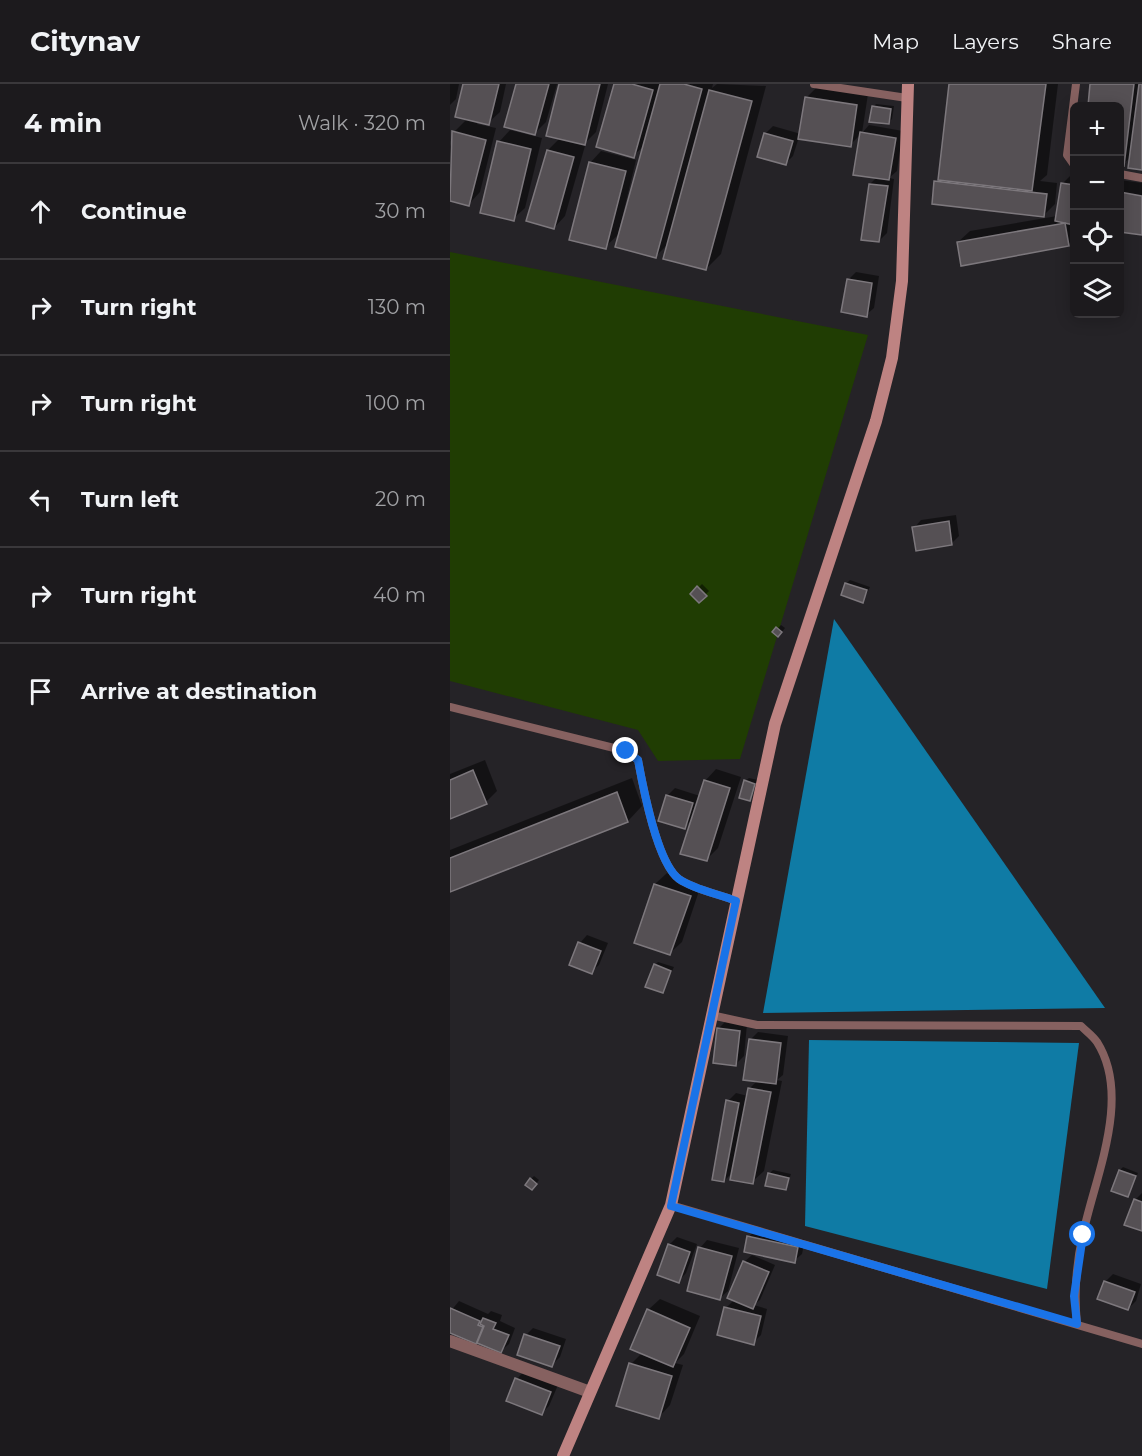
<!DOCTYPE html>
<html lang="en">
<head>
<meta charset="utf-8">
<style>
  :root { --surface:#1c1a1d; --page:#252326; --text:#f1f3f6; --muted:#a0a1a4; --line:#3a383b }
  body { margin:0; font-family:Montserrat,sans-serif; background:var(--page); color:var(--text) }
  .controls { position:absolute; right:18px; top:18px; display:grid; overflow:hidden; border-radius:9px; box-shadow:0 3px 15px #0003 }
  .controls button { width:54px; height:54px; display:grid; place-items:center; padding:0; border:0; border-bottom:2px solid var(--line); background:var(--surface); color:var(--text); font:30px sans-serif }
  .stop { position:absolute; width:18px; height:18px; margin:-14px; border:4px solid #1a73e8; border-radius:50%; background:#fff }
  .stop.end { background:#1a73e8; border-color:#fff; box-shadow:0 2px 6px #0008 }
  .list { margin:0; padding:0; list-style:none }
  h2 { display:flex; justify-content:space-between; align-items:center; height:78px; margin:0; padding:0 24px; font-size:26px }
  h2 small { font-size:20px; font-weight:400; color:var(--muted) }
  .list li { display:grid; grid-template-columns:39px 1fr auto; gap:18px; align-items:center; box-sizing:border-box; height:96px; padding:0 24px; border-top:2px solid var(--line) }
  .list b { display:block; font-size:22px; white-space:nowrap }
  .list em { font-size:20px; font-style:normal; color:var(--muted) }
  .icon { flex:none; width:33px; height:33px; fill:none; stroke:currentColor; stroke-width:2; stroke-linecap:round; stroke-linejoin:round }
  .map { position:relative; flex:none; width:692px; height:1372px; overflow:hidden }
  header { display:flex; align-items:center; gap:36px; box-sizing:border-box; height:84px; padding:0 30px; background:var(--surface); border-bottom:2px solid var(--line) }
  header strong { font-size:28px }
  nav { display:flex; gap:33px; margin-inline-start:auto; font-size:21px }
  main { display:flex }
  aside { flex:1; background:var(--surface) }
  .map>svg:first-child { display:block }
</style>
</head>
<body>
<header>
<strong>Citynav</strong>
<nav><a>Map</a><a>Layers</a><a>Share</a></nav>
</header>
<main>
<aside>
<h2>4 min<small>Walk · 320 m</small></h2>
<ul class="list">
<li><svg class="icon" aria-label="ahead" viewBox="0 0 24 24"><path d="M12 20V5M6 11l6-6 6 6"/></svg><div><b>Continue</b></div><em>30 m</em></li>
<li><svg class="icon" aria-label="right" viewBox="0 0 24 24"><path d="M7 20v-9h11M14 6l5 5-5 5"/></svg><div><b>Turn right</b></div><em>130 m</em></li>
<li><svg class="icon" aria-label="right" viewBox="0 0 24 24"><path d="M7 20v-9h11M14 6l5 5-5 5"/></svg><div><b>Turn right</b></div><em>100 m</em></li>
<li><svg class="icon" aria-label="left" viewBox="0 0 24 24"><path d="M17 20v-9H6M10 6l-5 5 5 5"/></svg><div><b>Turn left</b></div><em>20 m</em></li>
<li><svg class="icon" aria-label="right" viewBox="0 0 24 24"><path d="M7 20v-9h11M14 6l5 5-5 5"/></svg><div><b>Turn right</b></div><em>40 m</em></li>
<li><svg class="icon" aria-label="arrive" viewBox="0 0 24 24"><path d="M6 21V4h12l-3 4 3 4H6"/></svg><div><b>Arrive at destination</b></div></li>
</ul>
</aside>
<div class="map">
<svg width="692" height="1372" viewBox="0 0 692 1372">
  <rect width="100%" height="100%" fill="#252327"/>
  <polygon fill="#203d03" points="0,168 418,251 290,675 208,677 188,646 0,597"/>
  <g fill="#0f7ba5">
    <polygon points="384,535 655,924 313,929"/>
    <polygon points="359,956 629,959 597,1205 355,1142"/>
  </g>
  <g fill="#0007">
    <polygon points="0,0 9,0 6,15 0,21"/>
    <polygon points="14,0 56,0 50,28 38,39 28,37 27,40 46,44 30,108 19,120 0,115 0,63 4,48 17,35"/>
    <polygon points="67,0 107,0 96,38 85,49"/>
    <polygon points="111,0 158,0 146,48 133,61 135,62 115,132 104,144 98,66 111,53"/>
    <polygon points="166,0 263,0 262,4 267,0 316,2 271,170 256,185 218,160 206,172 195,61 183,72"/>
    <polygon points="501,0 608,0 597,91 590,97 607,99 605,120 594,131 486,98 489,95"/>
    <polygon points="642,0 692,0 692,85 680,83 681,73 673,80 670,80 670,22 639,22"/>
    <polygon points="368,2 418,10 412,49 419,41 453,47 447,87 439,94 444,95 437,149 429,157 420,100 427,93 411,50 400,61 349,53 343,72 336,79 315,50 323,42 351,50 356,14"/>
    <polygon points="426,20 444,22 442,35 438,39 423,23"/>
    <polygon points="60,46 92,54 75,124 63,135 49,58"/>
    <polygon points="151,67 186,76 168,151 155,163 140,79"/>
    <polygon points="624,88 624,155 618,161 508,158 520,147 607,132 612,100"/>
    <polygon points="670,96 692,99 692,150 670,146"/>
    <polygon points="406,188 429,192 424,224 416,231 398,196"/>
    <polygon points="506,431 509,452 501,460 464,444 471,436"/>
    <polygon points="400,496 420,503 413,517 396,500"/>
    <polygon points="252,500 259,507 249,517 242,510"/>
    <polygon points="331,541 335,544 332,548 324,548"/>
    <polygon points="35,676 47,707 36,718 0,733 0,690"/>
    <polygon points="266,685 291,693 268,764 257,775 243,735 234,743 217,712 225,704 250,712 255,697"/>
    <polygon points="182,694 192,722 178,737 0,806 0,766"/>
    <polygon points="299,694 308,696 300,715 295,697"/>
    <polygon points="217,789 251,801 232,858 220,869 205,800"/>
    <polygon points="137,851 158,859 149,881 141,888 121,880 130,859"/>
    <polygon points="208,878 224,883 212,908 205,881"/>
    <polygon points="276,937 297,940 294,972 286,980 268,945"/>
    <polygon points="308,948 338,952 333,991 327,996 332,997 314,1087 302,1098 283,1088 274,1097 278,1017 286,1009 298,1012 300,1004 308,996 300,956"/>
    <polygon points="673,1083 688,1089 678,1111 670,1086"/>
    <polygon points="323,1086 341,1090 336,1104 319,1090"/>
    <polygon points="84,1092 89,1096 85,1101 81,1095"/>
    <polygon points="692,1109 692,1146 676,1140 685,1116"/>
    <polygon points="306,1145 355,1156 352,1170 344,1177 299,1153"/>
    <polygon points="227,1153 247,1160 236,1189 229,1197 219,1161"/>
    <polygon points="257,1156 289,1164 278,1207 270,1214 250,1164"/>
    <polygon points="302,1171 325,1181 310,1216 304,1221 317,1225 311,1251 303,1259 276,1224 284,1216 294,1178"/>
    <polygon points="663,1190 691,1200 686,1217 678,1225 655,1198"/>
    <polygon points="210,1215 250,1232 234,1270 225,1279 233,1281 220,1321 209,1333 181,1280 192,1269 198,1226"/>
    <polygon points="9,1217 38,1230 41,1227 52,1231 50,1237 65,1244 59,1260 51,1267 0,1247 0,1228"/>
    <polygon points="83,1244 116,1255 110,1273 102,1281 76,1251"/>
    <polygon points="74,1287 108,1301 99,1322 92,1329 67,1295"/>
  </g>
  <g fill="#555054" stroke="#7d787d" stroke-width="1.5">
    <polygon points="13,0 49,0 39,41 5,33"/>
    <polygon points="66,0 99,0 85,51 54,43"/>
    <polygon points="109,0 150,0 135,61 96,52"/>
    <polygon points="164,0 182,0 203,6 184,74 146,63"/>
    <polygon points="210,0 234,0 252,5 206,174 165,163"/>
    <polygon points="499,0 596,0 582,107 488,96"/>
    <polygon points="640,0 684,0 674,82 670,81 670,22 638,22"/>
    <polygon points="689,0 692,0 692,86 678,84"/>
    <polygon points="259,6 302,17 256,186 213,175"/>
    <polygon points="355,13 407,21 401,63 348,55"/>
    <polygon points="422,22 441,25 439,40 419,38"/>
    <polygon points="2,47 36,56 19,122 0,117"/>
    <polygon points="410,48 446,54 439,96 403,91"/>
    <polygon points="314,49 343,57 336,81 307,73"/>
    <polygon points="47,57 81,65 64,137 30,129"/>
    <polygon points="97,66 124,73 104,145 76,137"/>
    <polygon points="139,78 176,87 156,165 119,156"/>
    <polygon points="484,97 597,110 594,133 482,120"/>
    <polygon points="611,99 624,101 624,141 605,137"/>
    <polygon points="419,100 438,102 429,158 411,156"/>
    <polygon points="670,108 692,112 692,151 670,148"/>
    <polygon points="615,139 619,162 511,182 507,158"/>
    <polygon points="397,195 422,199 417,233 391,228"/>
    <polygon points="499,437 502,461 466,467 462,443"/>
    <polygon points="395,499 417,506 413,519 391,511"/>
    <polygon points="247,502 257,512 249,519 240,510"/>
    <polygon points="326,543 332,548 328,553 322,548"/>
    <polygon points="23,686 37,720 0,735 0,696"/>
    <polygon points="254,696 280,704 257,777 230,770"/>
    <polygon points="294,696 305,700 300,717 289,714"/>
    <polygon points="167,708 178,738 0,808 0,774"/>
    <polygon points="216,711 243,719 235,745 208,737"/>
    <polygon points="204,800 241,812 220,871 184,859"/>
    <polygon points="128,858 151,867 142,890 119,881"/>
    <polygon points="204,880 221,887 213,909 195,903"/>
    <polygon points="267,944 290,947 286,982 263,979"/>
    <polygon points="299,955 331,959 326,1000 293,996"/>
    <polygon points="298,1004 321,1008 303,1100 280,1096"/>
    <polygon points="276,1016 289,1019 274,1098 262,1096"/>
    <polygon points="669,1086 686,1092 678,1113 661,1107"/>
    <polygon points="318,1089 339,1094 336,1106 315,1102"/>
    <polygon points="80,1094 87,1100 82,1106 75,1101"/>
    <polygon points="684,1115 692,1118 692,1147 674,1141"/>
    <polygon points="297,1152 348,1163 345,1179 294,1168"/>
    <polygon points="218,1160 240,1168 229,1199 207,1191"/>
    <polygon points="248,1163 282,1172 270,1216 237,1207"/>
    <polygon points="293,1177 319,1188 303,1225 277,1214"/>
    <polygon points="654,1197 685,1208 678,1226 647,1215"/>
    <polygon points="274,1223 311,1232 304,1261 267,1251"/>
    <polygon points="0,1224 30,1237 28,1241 33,1243 26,1260 0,1249"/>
    <polygon points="197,1225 240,1244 223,1283 180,1265"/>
    <polygon points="33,1234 46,1239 43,1245 59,1251 51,1269 27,1259 34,1242 30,1240"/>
    <polygon points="74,1250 110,1262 102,1283 67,1271"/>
    <polygon points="179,1279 222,1292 209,1335 166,1322"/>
    <polygon points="65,1294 101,1308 92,1331 56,1317"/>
  </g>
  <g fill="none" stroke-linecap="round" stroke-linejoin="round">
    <g stroke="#866160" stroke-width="8">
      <polyline points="364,0 457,14"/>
      <polyline points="624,81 617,71 626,0"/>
      <polyline points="670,90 692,94"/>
      <path d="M 0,623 L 176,667 L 188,676 C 193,703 207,779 229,795 C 245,806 269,810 286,817"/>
      <path d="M 261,931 L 307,941 L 631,942 C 636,947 643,952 647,958 C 682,1013 645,1093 633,1150 C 626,1180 624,1210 627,1240"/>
      <polyline points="221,1121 692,1260"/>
    </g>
    <polyline stroke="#866160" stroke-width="12" points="0,1257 140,1308"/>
    <polyline stroke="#be8382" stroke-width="12" points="113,1372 221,1121 325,640 426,337 442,274 452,197 458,0"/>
  </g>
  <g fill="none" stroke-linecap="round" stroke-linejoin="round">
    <path stroke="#1a73e8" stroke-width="8" d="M 176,667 L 188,676 C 193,703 207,779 229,795 C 245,806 269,810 286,817 L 221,1122 L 627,1240 L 624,1212 L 633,1151"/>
  </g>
</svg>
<div class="controls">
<button>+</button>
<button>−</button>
<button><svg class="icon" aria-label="locate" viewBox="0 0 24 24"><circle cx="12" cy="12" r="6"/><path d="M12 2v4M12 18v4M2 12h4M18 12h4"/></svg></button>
<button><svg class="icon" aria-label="layers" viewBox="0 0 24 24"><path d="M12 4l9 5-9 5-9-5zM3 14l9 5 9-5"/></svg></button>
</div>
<div class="stop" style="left:633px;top:1151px"></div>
<div class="stop end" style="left:176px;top:667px"></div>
</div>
</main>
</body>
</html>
